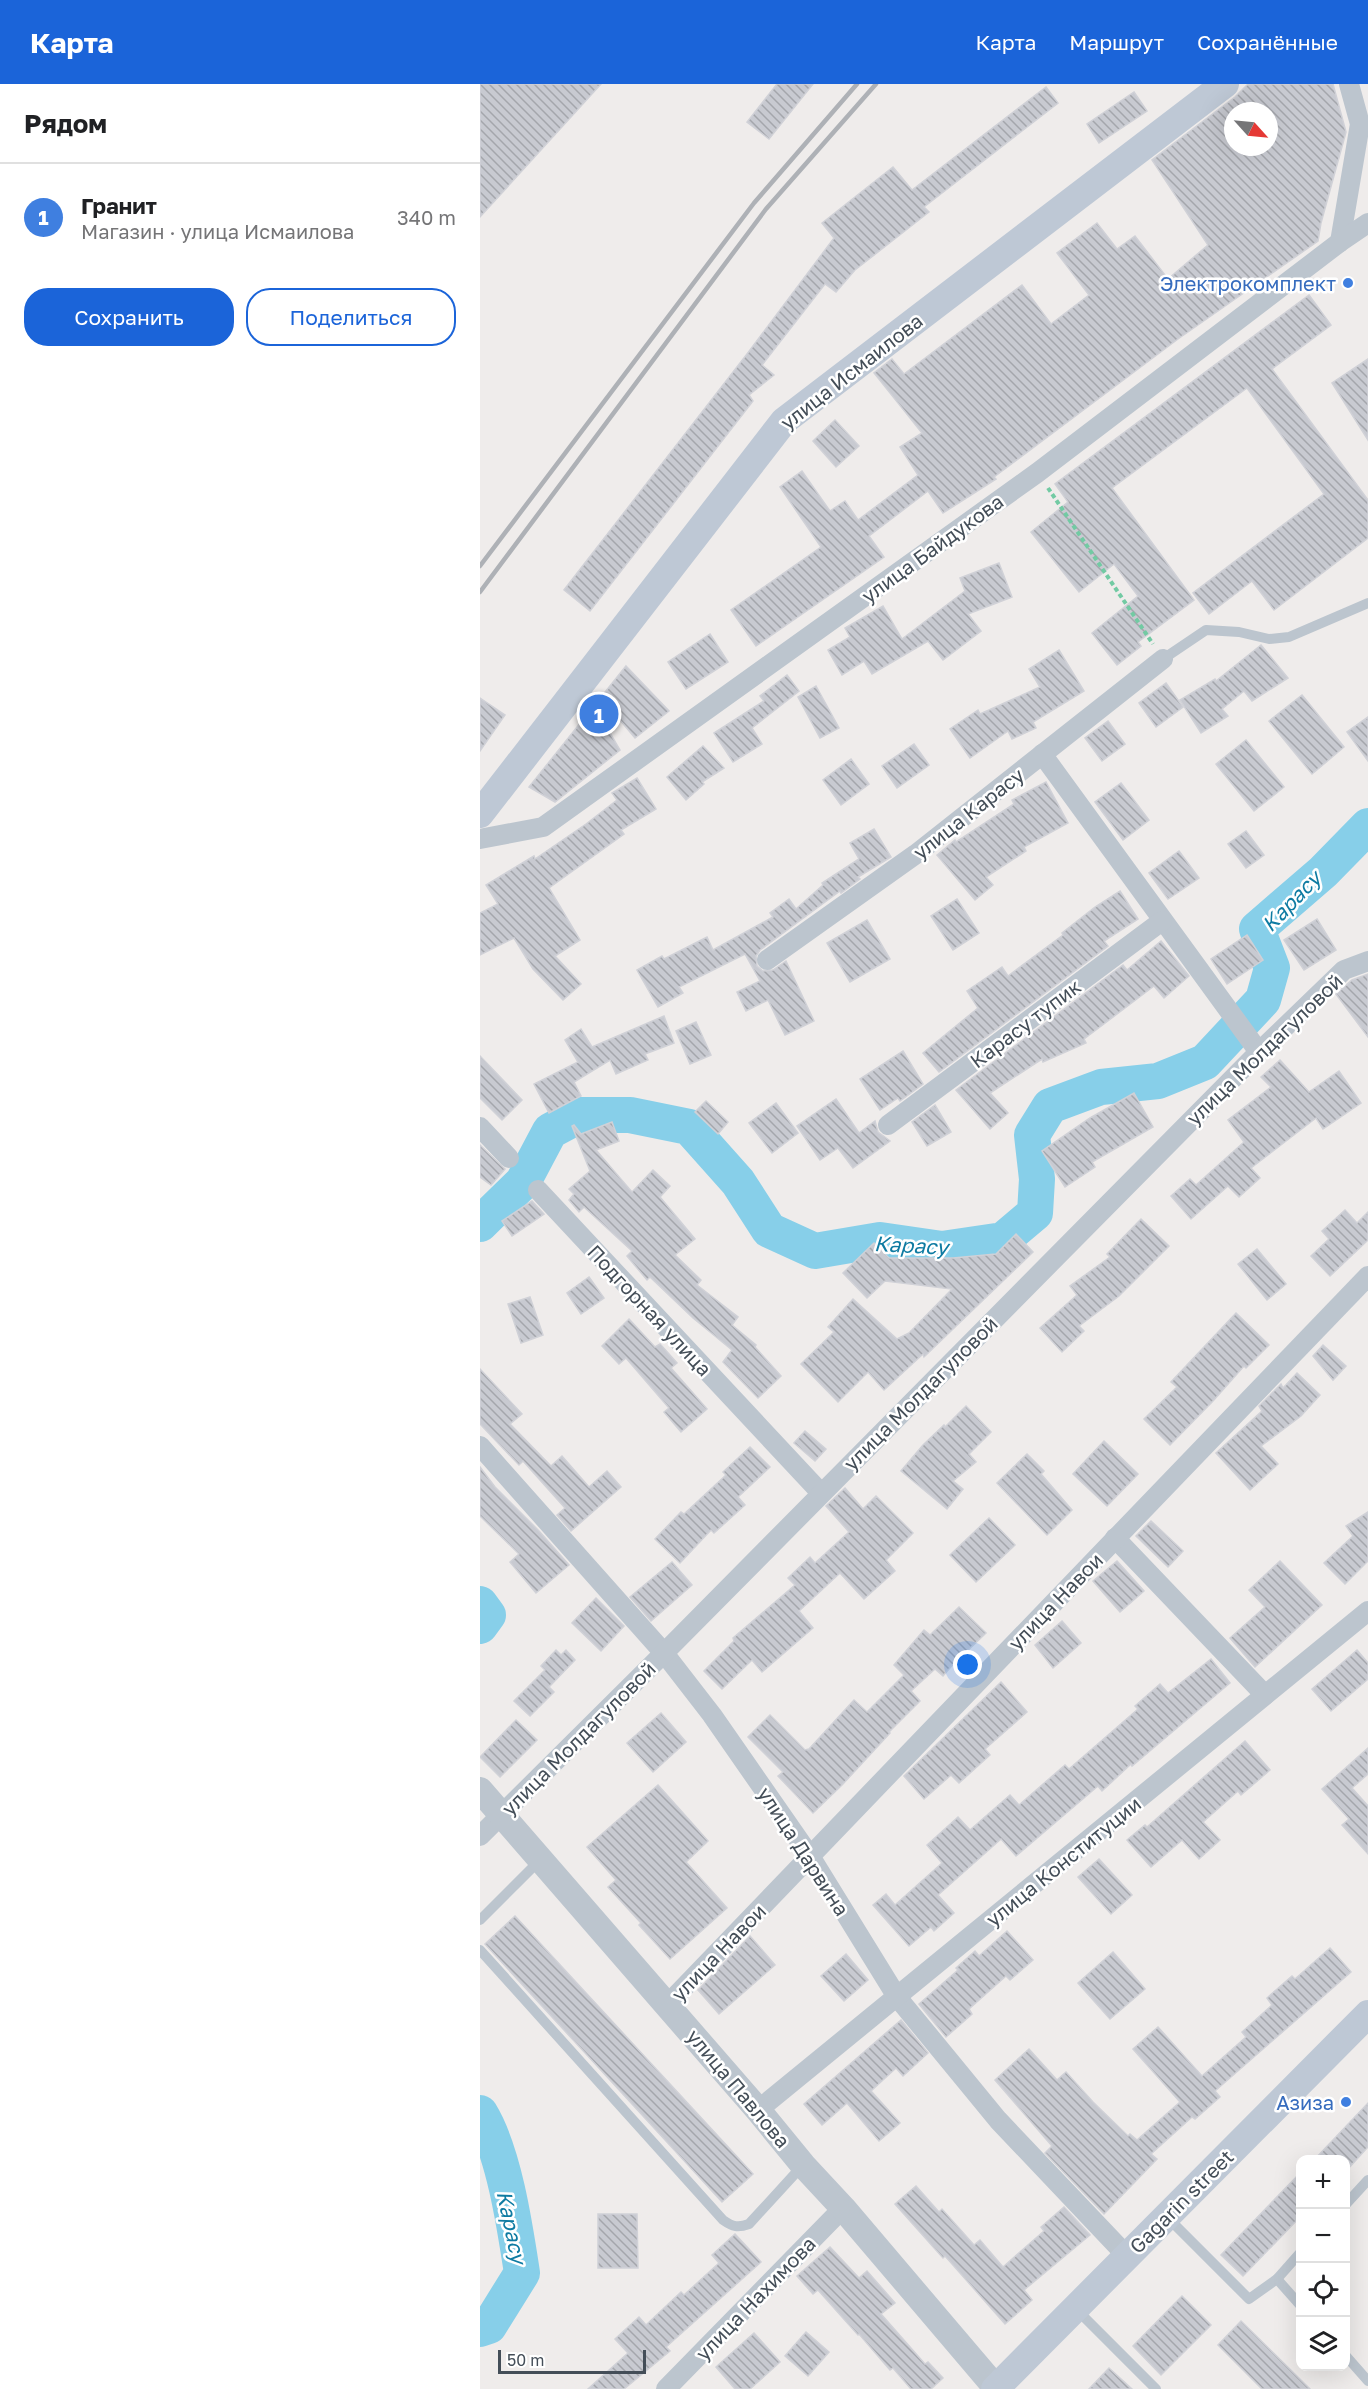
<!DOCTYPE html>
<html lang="ru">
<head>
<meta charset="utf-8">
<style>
  :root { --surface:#fff; --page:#f6f6f6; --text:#202124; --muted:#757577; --line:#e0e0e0; --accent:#1b64d9 }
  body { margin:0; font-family:"Golos Text",sans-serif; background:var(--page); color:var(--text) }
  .controls { position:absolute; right:18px; bottom:18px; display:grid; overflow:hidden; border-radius:12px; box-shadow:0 6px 24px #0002 }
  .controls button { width:54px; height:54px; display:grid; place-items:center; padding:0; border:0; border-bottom:2px solid var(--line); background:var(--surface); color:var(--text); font:30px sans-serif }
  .compass { position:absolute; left:744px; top:18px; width:54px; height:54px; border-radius:50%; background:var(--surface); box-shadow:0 6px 24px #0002; rotate:117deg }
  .scale { position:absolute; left:18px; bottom:15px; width:148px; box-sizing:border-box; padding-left:6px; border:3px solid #444e58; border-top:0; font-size:16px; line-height:21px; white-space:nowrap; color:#444e58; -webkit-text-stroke:4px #fff; paint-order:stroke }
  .you { position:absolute; left:488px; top:1581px; width:21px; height:21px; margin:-15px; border:4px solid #fff; border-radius:50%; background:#1a73e8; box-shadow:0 0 0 9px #1a73e833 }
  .badge { display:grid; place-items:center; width:39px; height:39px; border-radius:50%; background:var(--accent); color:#fff; font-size:20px; font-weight:700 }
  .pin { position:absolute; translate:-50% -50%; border:3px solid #fff; box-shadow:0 2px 6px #0006 }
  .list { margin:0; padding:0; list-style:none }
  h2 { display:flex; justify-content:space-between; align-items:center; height:78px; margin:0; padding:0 24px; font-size:26px }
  h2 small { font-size:20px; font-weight:400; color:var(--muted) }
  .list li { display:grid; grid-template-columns:39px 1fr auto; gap:18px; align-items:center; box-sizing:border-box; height:108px; padding:0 24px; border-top:2px solid var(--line) }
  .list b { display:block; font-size:22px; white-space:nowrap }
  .list p { margin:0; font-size:20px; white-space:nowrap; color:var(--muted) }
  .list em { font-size:20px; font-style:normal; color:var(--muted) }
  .actions { display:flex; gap:12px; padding:18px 24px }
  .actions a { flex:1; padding:14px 0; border:2px solid var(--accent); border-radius:24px; text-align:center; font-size:21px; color:var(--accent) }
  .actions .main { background:var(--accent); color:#fff }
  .icon { flex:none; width:33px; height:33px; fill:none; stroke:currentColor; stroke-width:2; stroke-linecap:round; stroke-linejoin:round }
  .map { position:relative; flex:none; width:888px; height:2305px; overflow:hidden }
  header { display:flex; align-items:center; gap:36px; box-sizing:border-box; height:84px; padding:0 30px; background:var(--accent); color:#fff }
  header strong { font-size:28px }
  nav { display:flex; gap:33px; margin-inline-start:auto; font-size:21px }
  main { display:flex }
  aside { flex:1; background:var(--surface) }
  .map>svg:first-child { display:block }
</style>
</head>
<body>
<header>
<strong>Карта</strong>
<nav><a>Карта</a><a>Маршрут</a><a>Сохранённые</a></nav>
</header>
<main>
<aside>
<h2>Рядом<small></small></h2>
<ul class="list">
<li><span class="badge" style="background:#3f7fe0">1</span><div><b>Гранит</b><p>Магазин · улица Исмаилова</p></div><em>340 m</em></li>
</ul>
<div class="actions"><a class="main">Сохранить</a><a>Поделиться</a></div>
</aside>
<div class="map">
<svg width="888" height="2305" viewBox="0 0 888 2305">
  <defs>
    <pattern id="building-back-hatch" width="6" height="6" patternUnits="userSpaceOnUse" patternTransform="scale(1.5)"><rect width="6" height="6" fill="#c8cad1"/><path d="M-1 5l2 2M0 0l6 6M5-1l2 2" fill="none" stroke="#a4a6ac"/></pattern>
  </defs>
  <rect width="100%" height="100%" fill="#efeceb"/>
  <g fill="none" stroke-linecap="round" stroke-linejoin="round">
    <g stroke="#87cfe9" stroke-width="36">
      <polyline points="0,1140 43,1098 70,1047 100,1031 150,1031 209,1043 258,1098 289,1146 335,1167 400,1156 462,1165 523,1156 555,1129 557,1095 552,1051 570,1022 621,1003 678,997 725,978 783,916 792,884 777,845 843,788 888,742"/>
      <polyline points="0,1520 8,1531 0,1542"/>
      <path d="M 0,2029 C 24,2068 35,2143 42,2189 L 9,2242 L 0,2245"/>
    </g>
  </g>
  <g fill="url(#building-back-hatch)" stroke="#d0d1d7" stroke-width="1.5" fill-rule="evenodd">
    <polygon points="0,0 121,0 0,133"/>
    <polygon points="297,0 333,0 289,55 267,38"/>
    <path d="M 768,0 L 853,0 L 866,48 L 841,139 L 838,157 L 698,255 L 514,393 L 516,395 L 463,429 L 448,407 L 389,452 L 404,473 L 276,562 L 251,526 L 341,463 L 300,403 L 322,387 L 350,427 L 365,417 L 378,436 L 438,391 L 420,363 L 442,349 L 394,289 L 412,275 L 424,290 L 542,201 L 571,240 L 609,211 L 577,169 L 617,139 L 637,165 L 655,152 L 688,195 L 728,161 L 672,76 L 755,13 ZM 753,27 L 789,27 L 789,63 L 753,63 Z"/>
    <polygon points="566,3 578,19 444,123 449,128 375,186 356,208 345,200 282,281 294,291 269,311 273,317 110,527 84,506 267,270 354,154 342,139 413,83 432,106"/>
    <polygon points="654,8 667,27 619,59 607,40"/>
    <polygon points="829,211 851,241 792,285 888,416 888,454 794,526 772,497 729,530 713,509 844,410 767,304 632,404 714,516 658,558 661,562 637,581 612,549 658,512 634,480 599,508 551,448 588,418 575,400"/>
    <polygon points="888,275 888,356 852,299"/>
    <polygon points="355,336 379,362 356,383 333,357"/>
    <polygon points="519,479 532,513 488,530 501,547 463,576 448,557 392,590 384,577 362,591 348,566 370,553 365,544 403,522 422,555 485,507 480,494"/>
    <polygon points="230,550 248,578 206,605 188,578"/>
    <polygon points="781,561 808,594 772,617 764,607 742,625 748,632 721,649 700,616 735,595 736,597"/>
    <polygon points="579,566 604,607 553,638 556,644 532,655 528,647 490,674 470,645 498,626 500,630 560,603 549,585"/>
    <polygon points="146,582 189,627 155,654 134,629 123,637 140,666 75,718 49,703"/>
    <polygon points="307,591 319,607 272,644 282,660 253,678 234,649 284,617 280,612"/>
    <polygon points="686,599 703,623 676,643 659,619"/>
    <polygon points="336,602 359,644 340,654 318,613"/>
    <polygon points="822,611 864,663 832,690 789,637"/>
    <polygon points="0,614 25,631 0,667"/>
    <polygon points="888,633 888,677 867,648"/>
    <polygon points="628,637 645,660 622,677 605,654"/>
    <polygon points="766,656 804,703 774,727 736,680"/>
    <polygon points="434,660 449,681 417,704 402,682"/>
    <polygon points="223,662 244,684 222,698 224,700 206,716 187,693"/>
    <polygon points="371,675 389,700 361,721 343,696"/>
    <polygon points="157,694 176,725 141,746 144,750 69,804 100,856 75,872 101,900 83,916 53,885 34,854 0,871 0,829 18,820 6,801 54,772 55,775 106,740 137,716 132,709"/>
    <polygon points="566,698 588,739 544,763 546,767 506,793 513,801 495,816 457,771 475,756 476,758 534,720 532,716"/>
    <polygon points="641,699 669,736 643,756 615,718"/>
    <polygon points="394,745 411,773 378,793 380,795 361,809 360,807 280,866 276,872 277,882 283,887 293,886 306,877 334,937 305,951 288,916 266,927 257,908 280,897 265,870 199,903 203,909 178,923 157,886 182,872 184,875 227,853 233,866 293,833 290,829 309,815 316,825 343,801 342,799 379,775 370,759"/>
    <polygon points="766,747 784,771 766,784 748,760"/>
    <polygon points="699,767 719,794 688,815 669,789"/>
    <polygon points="640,807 658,835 624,857 628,862 459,988 443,969 498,924 487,907 522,883 528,892 583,851 582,849 615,823"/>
    <polygon points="477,815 499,849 473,866 451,832"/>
    <polygon points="837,835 856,866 824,886 804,856"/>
    <polygon points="387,836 410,875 370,898 347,859"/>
    <polygon points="767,851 783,876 747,900 731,875"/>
    <polygon points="681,857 709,892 684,914 674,902 604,955 606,959 563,978 562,975 510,1009 528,1029 510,1045 476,1006 643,881 647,886"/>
    <polygon points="888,890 888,953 856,910 872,896"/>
    <polygon points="184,932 194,959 165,970 168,976 136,990 130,976 94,998 101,1012 69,1029 54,1000 98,978 85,956 101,945 112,963"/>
    <polygon points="216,938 231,971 210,980 196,947"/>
    <polygon points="423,967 443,1000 420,1017 418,1014 400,1026 380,995"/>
    <polygon points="0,972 42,1016 22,1036 0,1014"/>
    <polygon points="800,976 829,1008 859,987 881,1019 843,1045 836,1034 771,1084 780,1094 759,1113 748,1102 711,1135 691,1112 710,1095 716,1101 764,1058 748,1036 791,1003 781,993"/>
    <polygon points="654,1009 673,1043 612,1078 615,1083 585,1103 562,1067 610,1034"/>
    <polygon points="356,1015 379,1049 395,1037 398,1048 410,1057 373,1084 358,1064 340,1076 317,1042"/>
    <polygon points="226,1017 248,1038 238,1050 215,1028"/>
    <polygon points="296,1019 318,1049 292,1069 269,1039"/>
    <polygon points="455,1021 471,1048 447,1062 432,1038"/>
    <polygon points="132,1038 139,1057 116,1066 152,1108 173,1086 190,1102 180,1113 215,1155 195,1171 221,1196 217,1201 258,1233 252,1241 276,1261 275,1263 301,1292 278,1314 243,1278 252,1266 213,1234 170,1193 167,1196 147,1172 152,1167 104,1123 99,1128 89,1116 94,1110 89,1105 110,1087 92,1042 94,1041 101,1050"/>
    <polygon points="0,1061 25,1085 11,1101 0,1093"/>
    <polygon points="52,1117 64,1130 32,1152 22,1137"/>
    <polygon points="865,1126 877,1139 888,1128 888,1156 850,1192 831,1172 849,1155 842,1147"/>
    <polygon points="661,1135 689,1162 639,1212 599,1242 604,1247 582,1268 560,1244 597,1211 590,1202 630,1173 627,1170"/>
    <polygon points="536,1150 553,1168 444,1273 443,1270 404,1306 388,1288 358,1318 321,1280 354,1248 348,1243 373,1215 417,1255 429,1249 472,1205 405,1197 387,1214 363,1189 394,1159 409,1174 473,1174 516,1170"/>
    <polygon points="777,1165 806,1200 787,1216 758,1180"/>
    <polygon points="109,1193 124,1214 101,1230 87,1209"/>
    <polygon points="50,1213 63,1251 41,1259 28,1220"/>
    <polygon points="756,1229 789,1261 766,1284 764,1282 733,1317 690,1361 664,1335 697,1303 691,1298"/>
    <polygon points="149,1235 175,1263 180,1260 197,1279 191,1284 227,1325 201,1348 184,1328 189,1324 146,1274 139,1280 122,1262"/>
    <polygon points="843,1261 866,1282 853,1296 833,1272"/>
    <polygon points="0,1285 42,1330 30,1340 71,1382 82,1372 109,1403 127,1387 141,1403 91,1447 77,1431 85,1424 43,1377 39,1381 0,1340"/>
    <polygon points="817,1289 840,1311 821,1332 781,1362 798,1380 770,1406 736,1369 782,1327 779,1322 801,1300 803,1304"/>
    <polygon points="486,1322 511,1348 489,1370 496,1378 473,1397 483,1405 467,1425 421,1387 443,1361 464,1341 465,1343"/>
    <polygon points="325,1347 346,1365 335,1377 314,1359"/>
    <polygon points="624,1357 658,1390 627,1422 593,1390"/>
    <polygon points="270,1363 290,1383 258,1413 265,1421 234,1449 231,1446 200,1479 175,1455 201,1428 204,1430 246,1391 243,1388"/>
    <polygon points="547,1370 564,1387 561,1390 592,1426 567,1451 517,1399"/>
    <polygon points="0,1383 15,1403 59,1447 89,1481 56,1509 30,1478 39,1470 0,1432"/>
    <polygon points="365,1404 383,1425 396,1412 433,1449 406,1476 415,1487 384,1515 360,1489 319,1527 333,1544 282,1588 272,1576 242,1605 224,1587 254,1557 253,1554 315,1501 308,1494 330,1473 335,1479 369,1448 346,1422"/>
    <polygon points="888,1428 888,1477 865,1500 844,1479 873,1452 866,1442"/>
    <polygon points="509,1434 535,1461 496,1498 470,1471"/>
    <polygon points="671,1437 703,1467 688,1483 656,1452"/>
    <polygon points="637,1477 664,1507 640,1528 613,1497"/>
    <polygon points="800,1477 842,1521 775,1583 750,1554 785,1523 769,1506"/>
    <polygon points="192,1478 212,1501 171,1537 150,1513"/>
    <polygon points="116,1514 144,1542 121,1567 92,1539"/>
    <polygon points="479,1523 506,1549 483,1571 482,1570 463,1592 455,1585 431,1607 440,1617 409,1648 410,1649 362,1701 333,1729 298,1692 303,1688 268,1653 290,1631 325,1666 329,1665 374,1616 387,1628 424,1591 414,1581 444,1546 450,1551"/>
    <polygon points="582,1537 601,1559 573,1584 555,1561"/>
    <polygon points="76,1566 81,1571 86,1566 95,1576 69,1603 74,1608 50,1632 34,1617 65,1586 61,1582"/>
    <polygon points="877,1566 888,1579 888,1595 851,1627 832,1605"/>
    <polygon points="731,1575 750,1599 652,1682 651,1680 622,1707 618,1702 536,1772 521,1755 458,1811 474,1829 454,1847 451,1843 429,1862 393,1821 406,1810 415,1821 462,1779 447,1761 478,1733 490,1746 530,1711 539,1721 585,1681 589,1685 658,1625 655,1622 680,1600 688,1609"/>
    <polygon points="521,1598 547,1628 505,1665 510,1671 479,1699 471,1691 444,1715 424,1692"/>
    <polygon points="181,1629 206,1658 173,1688 147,1659"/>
    <polygon points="36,1636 57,1656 20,1693 0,1673"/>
    <polygon points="765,1657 790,1686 761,1711 758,1707 723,1738 740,1756 719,1775 702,1756 671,1783 647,1756 665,1741 667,1743"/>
    <polygon points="888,1664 888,1690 872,1704 888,1722 888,1770 862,1741 869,1735 842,1705"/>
    <polygon points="178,1701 228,1757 206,1778 247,1824 190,1875 159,1841 161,1839 128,1803 136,1796 107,1763"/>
    <polygon points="619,1775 652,1811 631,1830 598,1793"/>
    <polygon points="35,1832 273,2090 242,2118 5,1860"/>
    <polygon points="527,1847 553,1876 530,1896 526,1892 489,1925 492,1930 466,1953 439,1920 478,1886 476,1884 495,1867 499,1872"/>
    <polygon points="270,1852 295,1881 239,1930 218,1906"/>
    <polygon points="850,1864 871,1888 735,2007 740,2013 715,2035 712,2033 671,2070 677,2075 624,2130 565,2069 572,2062 515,1996 549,1965 577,1996 586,1988 613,2018 648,2052 650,2050 657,2056 700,2018 653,1965 678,1943 722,1992 766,1953 762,1948 792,1921 787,1914 812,1892 815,1895"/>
    <polygon points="633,1868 665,1905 630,1935 598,1899"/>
    <polygon points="366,1870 388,1896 364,1917 341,1892"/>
    <polygon points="421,1936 448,1969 423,1992 416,1984 391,2007 420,2039 399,2057 367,2019 342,2041 324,2020"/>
    <polygon points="888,2019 888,2063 866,2087 866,2076 834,2076"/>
    <polygon points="820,2089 820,2133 763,2192 741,2171"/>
    <polygon points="436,2102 459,2128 462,2125 494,2161 500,2156 523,2183 564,2147 561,2143 584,2123 610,2151 544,2206 552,2216 525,2240 465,2172 463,2174 415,2120"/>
    <polygon points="118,2130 157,2130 158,2184 118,2184"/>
    <polygon points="255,2150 281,2178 186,2263 190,2267 144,2305 108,2305 148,2269 135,2255 159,2233 166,2241 201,2208 204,2211 239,2179 232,2171"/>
    <polygon points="350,2163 379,2194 387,2187 415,2219 401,2230 445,2280 448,2278 463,2294 451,2305 431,2305 413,2284 410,2286 379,2250 378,2251 338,2206 333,2210 317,2192"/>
    <polygon points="702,2212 731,2241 681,2291 653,2262"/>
    <polygon points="761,2237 830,2305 782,2305 738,2261"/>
    <polygon points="326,2248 349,2268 328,2292 305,2272"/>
    <polygon points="274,2249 300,2278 270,2305 255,2305 236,2283"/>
    <polygon points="629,2284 652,2305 609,2305"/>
  </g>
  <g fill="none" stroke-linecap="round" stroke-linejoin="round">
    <polyline stroke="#72caa3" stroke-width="4" stroke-dasharray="4.5 3" stroke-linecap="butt" points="568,404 673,560"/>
    <g stroke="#bcc5ce" stroke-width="10">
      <polyline points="683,575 726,546 759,548 789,555 809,553 888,519"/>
      <polyline points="0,1836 61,1775"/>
      <path d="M 0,1866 L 243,2136 C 253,2143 258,2144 269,2140 L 323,2081"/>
      <polyline points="866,2120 888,2096"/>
      <polyline points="687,2133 769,2215 797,2195 820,2221"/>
      <polyline points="797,2195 820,2169"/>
      <polyline points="596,2225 676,2305"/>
      <polyline points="866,2272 888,2297"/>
    </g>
    <g stroke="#bcc5ce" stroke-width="20">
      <polyline points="860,158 880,40 869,0"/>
      <polyline points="562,670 779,968"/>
      <polyline points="0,755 63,743 557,389 860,158 888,139"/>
      <polyline points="287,876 436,770 683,575"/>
      <polyline points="408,1041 682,837"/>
      <polyline points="0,1043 29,1074"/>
      <polyline points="58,1106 341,1409"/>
      <polyline points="0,1362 184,1569 232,1631 330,1772 417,1913 518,2036 646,2171"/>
      <polyline points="635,1454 785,1611"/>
      <polyline points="0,1752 184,1569 779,968 864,886 888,877"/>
      <polyline points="187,1921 888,1192"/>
      <polyline points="278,2026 888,1527"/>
      <polyline points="186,2305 363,2124"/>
    </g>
    <polyline stroke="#bcc5ce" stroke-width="26" points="0,1706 278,2026 323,2081 363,2124 516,2304"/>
    <g stroke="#bec8d5" stroke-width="28">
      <polyline points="0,730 304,337 745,0"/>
      <polyline points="515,2305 888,1930"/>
    </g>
    <g stroke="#aeb1b6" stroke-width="4.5">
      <polyline points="0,482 274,119 377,0"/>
      <polyline points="0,508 286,125 396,0"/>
    </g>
  </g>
  <g fill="#3f7fe0" stroke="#fff" stroke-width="2">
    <circle cx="868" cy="199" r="6"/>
    <circle cx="866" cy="2018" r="6"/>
  </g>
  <g text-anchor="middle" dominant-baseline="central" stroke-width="5" stroke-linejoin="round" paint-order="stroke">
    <g font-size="20" fill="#366cbe" stroke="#fff" text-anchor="end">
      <text x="856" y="199">Электрокомплект</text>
      <text x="854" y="2018">Азиза</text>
    </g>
    <g font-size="20" fill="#444e58" stroke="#fff">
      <text transform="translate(371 287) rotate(-38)">улица Исмаилова</text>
      <text transform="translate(452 464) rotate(-36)">улица Байдукова</text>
      <text transform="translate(488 729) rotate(-38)">улица Карасу</text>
      <text transform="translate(545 939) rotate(-37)">Карасу тупик</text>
      <text transform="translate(784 965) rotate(-44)">улица Молдагуловой</text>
      <text transform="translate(170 1226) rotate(47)">Подгорная улица</text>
      <text transform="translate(440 1309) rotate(-45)">улица Молдагуловой</text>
      <text transform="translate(575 1517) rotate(-46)">улица Навои</text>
      <text transform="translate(98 1654) rotate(-45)">улица Молдагуловой</text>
      <text transform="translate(324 1767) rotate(57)">улица Дарвина</text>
      <text transform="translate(583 1777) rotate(-39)">улица Конституции</text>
      <text transform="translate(238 1868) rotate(-46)">улица Навои</text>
      <text transform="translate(259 2004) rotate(50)">улица Павлова</text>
      <text transform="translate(701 2117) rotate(-45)">Gagarin street</text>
      <text transform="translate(275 2214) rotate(-46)">улица Нахимова</text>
    </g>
    <g font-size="21" font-style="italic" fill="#0e7ba2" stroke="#fff">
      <text transform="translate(811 817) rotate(-46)">Карасу</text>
      <text transform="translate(431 1161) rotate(3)">Карасу</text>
      <text transform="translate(32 2143) rotate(78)">Карасу</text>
    </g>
  </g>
</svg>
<div class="controls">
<button>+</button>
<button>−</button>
<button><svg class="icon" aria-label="locate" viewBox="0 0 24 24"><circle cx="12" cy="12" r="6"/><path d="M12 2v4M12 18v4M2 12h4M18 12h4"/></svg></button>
<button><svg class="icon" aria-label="layers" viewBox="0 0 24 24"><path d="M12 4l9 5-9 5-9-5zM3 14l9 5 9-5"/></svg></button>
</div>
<svg class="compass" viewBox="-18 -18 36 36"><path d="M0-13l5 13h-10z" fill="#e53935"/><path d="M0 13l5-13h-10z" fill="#757577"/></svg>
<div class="scale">50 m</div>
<div class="you"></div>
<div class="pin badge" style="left:119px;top:630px;background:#3f7fe0">1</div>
</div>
</main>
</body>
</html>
